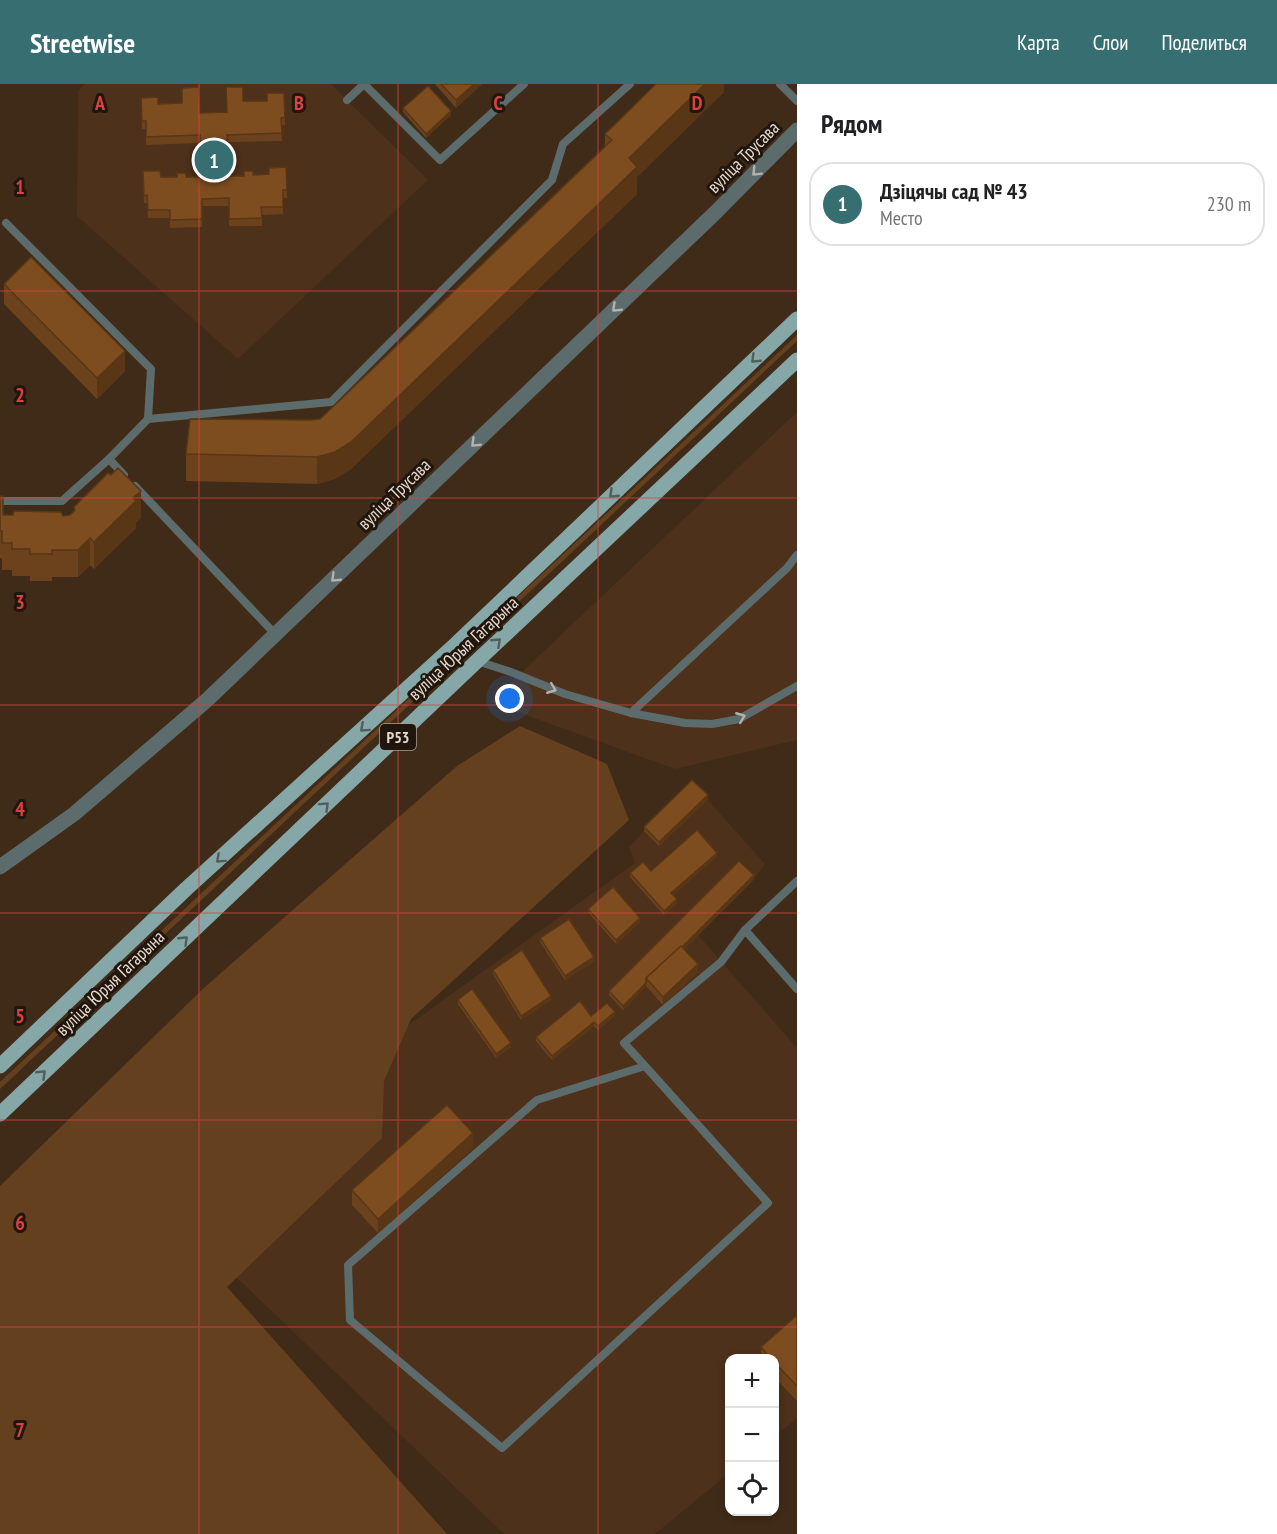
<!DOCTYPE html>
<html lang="ru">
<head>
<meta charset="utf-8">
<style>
  :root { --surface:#fff; --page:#f2f2f2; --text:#202124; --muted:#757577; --line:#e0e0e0; --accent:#366e71 }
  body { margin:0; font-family:"PT Sans Narrow",sans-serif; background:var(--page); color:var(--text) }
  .controls { position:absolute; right:18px; bottom:18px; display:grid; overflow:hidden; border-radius:12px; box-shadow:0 3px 9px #0003 }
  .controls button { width:54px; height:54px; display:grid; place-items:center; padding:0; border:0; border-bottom:2px solid var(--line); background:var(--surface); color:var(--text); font:30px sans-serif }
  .you { position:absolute; left:510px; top:615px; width:21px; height:21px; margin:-15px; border:4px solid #fff; border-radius:50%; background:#1a73e8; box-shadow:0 0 0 9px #1a73e833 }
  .badge { display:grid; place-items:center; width:39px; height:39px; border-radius:50%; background:var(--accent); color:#fff; font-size:20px; font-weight:700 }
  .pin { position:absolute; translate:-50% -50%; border:3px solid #fff; box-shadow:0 2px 6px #0006 }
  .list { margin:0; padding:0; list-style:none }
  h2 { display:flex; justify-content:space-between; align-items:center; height:78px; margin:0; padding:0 24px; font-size:26px }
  h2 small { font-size:20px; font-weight:400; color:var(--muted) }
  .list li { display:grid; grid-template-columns:39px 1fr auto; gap:18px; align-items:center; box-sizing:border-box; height:84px; margin:0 12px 12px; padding:0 12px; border:2px solid var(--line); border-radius:24px }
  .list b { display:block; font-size:22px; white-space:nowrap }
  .list p { margin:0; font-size:20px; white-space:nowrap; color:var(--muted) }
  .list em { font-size:20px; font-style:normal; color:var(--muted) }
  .icon { flex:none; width:33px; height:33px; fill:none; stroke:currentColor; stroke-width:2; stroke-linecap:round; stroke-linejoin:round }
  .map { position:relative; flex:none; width:797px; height:1450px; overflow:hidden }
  header { display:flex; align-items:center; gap:36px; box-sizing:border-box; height:84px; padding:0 30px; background:var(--accent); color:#fff }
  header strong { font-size:28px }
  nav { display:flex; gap:33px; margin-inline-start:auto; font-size:21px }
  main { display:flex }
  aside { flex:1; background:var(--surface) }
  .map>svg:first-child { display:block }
</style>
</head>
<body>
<header>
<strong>Streetwise</strong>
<nav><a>Карта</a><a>Слои</a><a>Поделиться</a></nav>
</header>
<main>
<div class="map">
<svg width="797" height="1450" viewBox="0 0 797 1450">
  <rect width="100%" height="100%" fill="#402b18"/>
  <g fill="#4d311a">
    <polygon points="85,0 331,0 428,96 238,275 77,132 78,6"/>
    <polygon points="797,328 797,656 675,685 490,618"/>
    <polygon points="707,715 765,780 754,795 698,851 797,964 797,1334 775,1352 774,1274 730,1274 729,1389 655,1450 504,1450 161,1121 453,909 635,779 629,763 644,747"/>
  </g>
  <g fill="#64401f">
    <polygon points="797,251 797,257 0,1005 0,998"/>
    <polygon points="520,642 607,680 629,736 411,935 384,997 382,1054 227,1203 447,1450 0,1450 0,1102 205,903 457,682"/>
  </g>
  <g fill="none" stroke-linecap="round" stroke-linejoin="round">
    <g stroke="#5c6c6c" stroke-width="8">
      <polyline points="780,0 797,17"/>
      <polyline points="347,16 364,0 440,76 524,0"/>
      <polyline points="148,335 331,318 552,96 563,60 630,0"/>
      <polyline points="109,375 124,391"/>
      <polyline points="135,402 276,551"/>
      <polyline points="0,417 62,417 109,375 148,335 151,285 6,139"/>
      <polyline points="477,577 511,588 565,610 631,629 685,639 712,640 739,635 797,602"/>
      <polyline points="631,629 787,484 797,471"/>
      <polyline points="797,797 745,846 797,905"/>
      <polyline points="645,982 537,1016 348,1181 350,1236 502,1364 768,1119 645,982 624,959 721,878 745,846"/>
    </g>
    <polyline stroke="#5c6c6c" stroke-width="15" points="0,783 74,730 207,616 717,127 797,46"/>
    <g stroke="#85a7a8" stroke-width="15">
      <polyline points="0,982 186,805 456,560 797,235"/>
      <polyline points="0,1030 477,577 797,276"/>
    </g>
  </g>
  <g fill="#6c421c">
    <polygon points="435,0 482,0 456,24"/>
    <polygon points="724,0 724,8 637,93 637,110 351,385 335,395 317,400 186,397 186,370 310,336 320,335 605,62 605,50"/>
    <polygon points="284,9 285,41 281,41 282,57 227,58 228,92 269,90 286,83 287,114 283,114 283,130 262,131 262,142 229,142 229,122 202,122 202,143 170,144 170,134 148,134 147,119 144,119 143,87 161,93 201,93 200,59 146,61 146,45 142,45 141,14 158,20 200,29 226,28 243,17 267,17"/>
    <polygon points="403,24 451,31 426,54 403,28"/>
    <polygon points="4,200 125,287 97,315 4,220"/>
    <polygon points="0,412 3,431 63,432 70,431 74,428 74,423 141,434 136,438 136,444 94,485 90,481 78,493 52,493 52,497 30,497 30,492 12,492 12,486 2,486 2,474 0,474"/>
    <polygon points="708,715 659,762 644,747 644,743"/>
    <polygon points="717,772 673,811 677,819 664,831 630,793 630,789 651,787"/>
    <polygon points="754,795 684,865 698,888 663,921 646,902 623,926 609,911 609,907"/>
    <polygon points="588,825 640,838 616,860 588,828"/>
    <polygon points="540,854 594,877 565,896 540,858"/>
    <polygon points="493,886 551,916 521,936 493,890"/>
    <polygon points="458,916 511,963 496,974 458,920"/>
    <polygon points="591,932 615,932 598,946 594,942 552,976 536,957 536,953"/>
    <polygon points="473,1064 378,1149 352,1121 352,1106"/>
    <polygon points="797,1231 797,1317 774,1293 774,1275 761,1275 761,1263"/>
  </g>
  <g fill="#583616">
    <polygon points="474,0 482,0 456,24 456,16"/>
    <polygon points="705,0 724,0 724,8 637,93 637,110 351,385 335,395 317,400 317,373 629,74"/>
    <polygon points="451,27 451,31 426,54 426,50"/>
    <polygon points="125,267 125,287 97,315 97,294"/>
    <polygon points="141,407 141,434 136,438 136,444 94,485 94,458"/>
    <polygon points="90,454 90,481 78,493 78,466"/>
    <polygon points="708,711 708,715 659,762 659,758"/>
    <polygon points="717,769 717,772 671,813 671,809"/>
    <polygon points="754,791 754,795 650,899 648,897"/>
    <polygon points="677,815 677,819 664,831 664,827"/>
    <polygon points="640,834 640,838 616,860 616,856"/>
    <polygon points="594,873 594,877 565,896 565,892"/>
    <polygon points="698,880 698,888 663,921 663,913"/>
    <polygon points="646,899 646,902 623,926 623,922"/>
    <polygon points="551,912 551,916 521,936 521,932"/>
    <polygon points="615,928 615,932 598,946 598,942"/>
    <polygon points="594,938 594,942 552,976 552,972"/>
    <polygon points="511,959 511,963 496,974 496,970"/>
    <polygon points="473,1049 473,1064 378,1149 378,1135"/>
  </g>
  <g fill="#7d4d20" stroke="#583616" stroke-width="1.5">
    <polygon points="441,0 474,0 456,16"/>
    <polygon points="656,0 705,0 629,74 637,83 351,358 335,368 317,373 186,370 190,335 310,336 320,335 612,56 605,50"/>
    <polygon points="428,2 451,27 426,50 403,24"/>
    <polygon points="199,3 200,29 227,28 226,3 243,3 243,17 267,17 267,9 284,9 285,33 281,34 282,49 227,51 228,92 244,92 244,87 253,87 253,91 269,90 269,84 286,83 287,106 283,106 283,123 261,123 262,134 229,135 229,114 202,115 202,135 170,136 170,126 148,126 147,111 144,112 143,87 160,87 161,93 177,93 177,89 186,89 186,93 201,93 200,51 146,53 146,37 142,37 141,14 158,13 158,20 182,19 182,4"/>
    <polygon points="31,173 125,267 97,294 4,200"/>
    <polygon points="118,384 141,407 133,414 136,417 94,458 90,454 78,466 52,466 52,470 30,470 30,465 12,465 12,459 2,459 2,447 0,447 0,412 3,412 3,431 13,431 14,427 61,428 63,432 70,431 75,426 74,423 108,389 111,391"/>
    <polygon points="692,696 708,711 659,758 644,743"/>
    <polygon points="697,746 717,769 671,809 677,815 664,827 630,789 643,778 651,787"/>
    <polygon points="739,777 754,791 682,863 681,862 646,894 646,899 623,922 609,907"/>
    <polygon points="613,803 640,834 616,856 588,825"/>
    <polygon points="569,835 594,873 565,892 540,854"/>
    <polygon points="681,862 698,880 663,913 646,894"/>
    <polygon points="522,866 551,912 521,932 493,886"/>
    <polygon points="472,905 511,959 496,970 458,916"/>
    <polygon points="580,917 591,932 607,919 615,928 598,942 594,938 552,972 536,953"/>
    <polygon points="447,1021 473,1049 378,1135 352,1106"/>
    <polygon points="797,1231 797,1302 774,1278 774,1275 771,1275 761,1263"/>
  </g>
  <defs><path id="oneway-chevron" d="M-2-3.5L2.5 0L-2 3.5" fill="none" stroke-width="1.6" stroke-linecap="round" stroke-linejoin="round" transform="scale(1.5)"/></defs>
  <g stroke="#b6b2ab">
    <use href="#oneway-chevron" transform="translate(756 88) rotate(135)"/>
    <use href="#oneway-chevron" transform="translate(616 224) rotate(136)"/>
    <use href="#oneway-chevron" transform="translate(475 359) rotate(136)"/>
    <use href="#oneway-chevron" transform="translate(335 494) rotate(136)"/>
    <use href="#oneway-chevron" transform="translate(552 605) rotate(22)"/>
    <use href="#oneway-chevron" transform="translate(741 633) rotate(-22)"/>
  </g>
  <g stroke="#525e5b">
    <use href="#oneway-chevron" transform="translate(755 275) rotate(136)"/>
    <use href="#oneway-chevron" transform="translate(613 410) rotate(136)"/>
    <use href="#oneway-chevron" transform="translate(497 558) rotate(-43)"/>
    <use href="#oneway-chevron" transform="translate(364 644) rotate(138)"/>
    <use href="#oneway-chevron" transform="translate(325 722) rotate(-44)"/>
    <use href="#oneway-chevron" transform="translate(220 775) rotate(138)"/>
    <use href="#oneway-chevron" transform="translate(184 856) rotate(-44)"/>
    <use href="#oneway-chevron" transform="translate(42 990) rotate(-44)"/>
  </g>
  <path fill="none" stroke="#d84241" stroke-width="1.5" stroke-opacity="0.55" d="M 199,0 L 199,1450M 398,0 L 398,1450M 598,0 L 598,1450M 0,207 L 797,207M 0,414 L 797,414M 0,621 L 797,621M 0,829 L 797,829M 0,1036 L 797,1036M 0,1243 L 797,1243"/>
  <g text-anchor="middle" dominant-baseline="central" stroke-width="6" stroke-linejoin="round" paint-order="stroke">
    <rect fill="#20160e" stroke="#ab9e94" stroke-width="1.5" x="380" y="640" width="36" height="26" rx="4.5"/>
    <g font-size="16" font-weight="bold" fill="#e6d8cd">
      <text x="398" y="653">Р53</text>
    </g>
    <g font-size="18" fill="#e6d8cd" stroke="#20160e">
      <text transform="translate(743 73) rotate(-45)">вуліца Трусава</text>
      <text transform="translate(394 410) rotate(-44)">вуліца Трусава</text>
      <text transform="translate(463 564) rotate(-43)">вуліца Юрыя Гагарына</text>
      <text transform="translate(110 899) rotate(-44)">вуліца Юрыя Гагарына</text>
    </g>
  </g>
  <g font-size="20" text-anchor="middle" font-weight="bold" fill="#d84241" stroke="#20160e" stroke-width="6" stroke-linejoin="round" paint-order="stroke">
    <text x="100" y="26">A</text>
    <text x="299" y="26">B</text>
    <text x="498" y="26">C</text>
    <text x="697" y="26">D</text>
    <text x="20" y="110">1</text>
    <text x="20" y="318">2</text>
    <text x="20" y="525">3</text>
    <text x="20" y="732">4</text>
    <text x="20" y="939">5</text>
    <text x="20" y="1146">6</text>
    <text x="20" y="1353">7</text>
  </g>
</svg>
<div class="controls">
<button>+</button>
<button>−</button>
<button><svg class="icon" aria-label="locate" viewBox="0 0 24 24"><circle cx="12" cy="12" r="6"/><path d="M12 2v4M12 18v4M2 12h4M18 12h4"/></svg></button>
</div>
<div class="you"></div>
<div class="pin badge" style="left:214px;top:76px">1</div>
</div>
<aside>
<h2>Рядом<small></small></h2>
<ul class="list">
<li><span class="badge">1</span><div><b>Дзіцячы сад № 43</b><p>Место</p></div><em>230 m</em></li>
</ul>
</aside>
</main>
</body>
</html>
